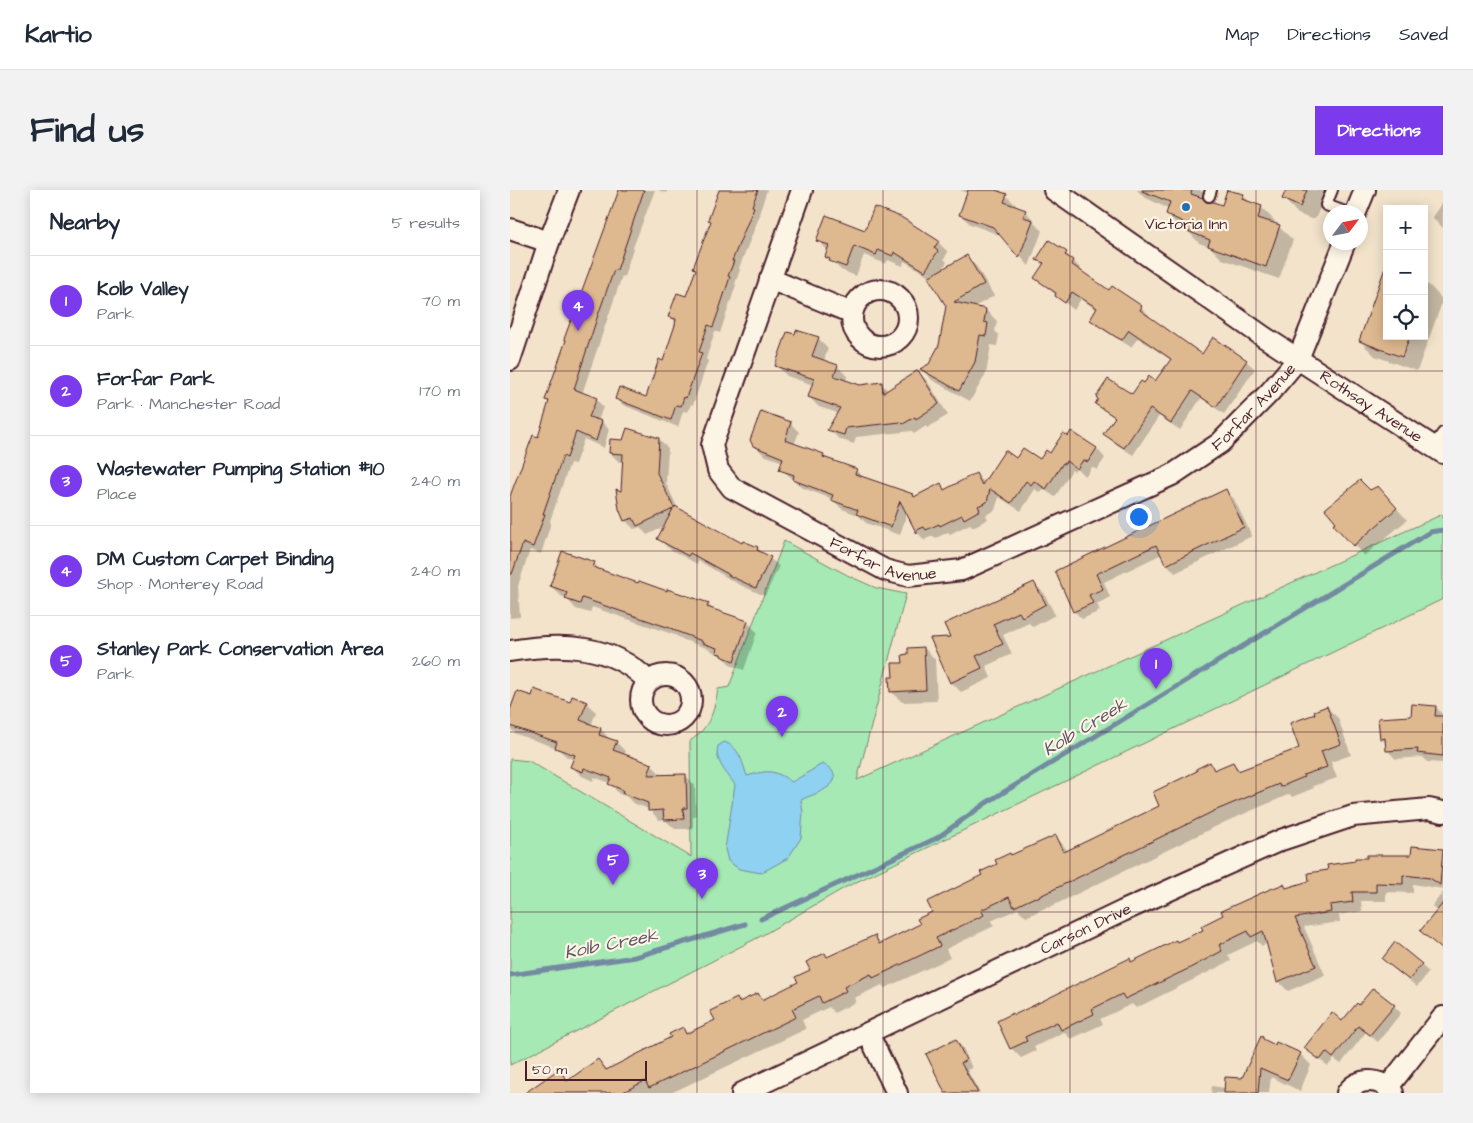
<!DOCTYPE html>
<html lang="en">
<head>
<meta charset="utf-8">
<style>
  :root { --surface:#fff; --page:#f2f2f3; --text:#1f2937; --muted:#747a83; --line:#e0e1e3; --accent:#7c3aed }
  body { margin:0; font-family:"Architects Daughter",sans-serif; background:var(--page); color:var(--text) }
  .controls { position:absolute; right:15px; top:15px; display:grid; overflow:hidden; border-radius:0px; box-shadow:0 2px 12px #0003 }
  .controls button { width:45px; height:45px; display:grid; place-items:center; padding:0; border:0; border-bottom:1px solid var(--line); background:var(--surface); color:var(--text); font:25px sans-serif }
  .compass { position:absolute; left:813px; top:15px; width:45px; height:45px; border-radius:50%; background:var(--surface); box-shadow:0 2px 12px #0003; rotate:58deg }
  .scale { position:absolute; left:15px; bottom:12px; width:122px; box-sizing:border-box; padding-left:5px; border:2px solid #4a1f2b; border-top:0; font-size:14px; line-height:18px; white-space:nowrap; color:#4a1f2b; -webkit-text-stroke:4px #fcf5e5; paint-order:stroke }
  .you { position:absolute; left:628px; top:326px; width:18px; height:18px; margin:-12px; border:4px solid #fff; border-radius:50%; background:#1a73e8; box-shadow:0 0 0 8px #1a73e833 }
  .badge { display:grid; place-items:center; width:32px; height:32px; border-radius:50%; background:var(--accent); color:#fff; font-size:16px; font-weight:700 }
  .pin { position:absolute; translate:-50% -41px; filter:drop-shadow(0 1px 2px #0008) }
  .pin::after { content:''; position:absolute; top:26px; width:18px; height:15px; background:inherit; clip-path:polygon(0 0,100% 0,50% 100%) }
  .list { margin:0; padding:0; list-style:none }
  h2 { display:flex; justify-content:space-between; align-items:center; height:65px; margin:0; padding:0 20px; font-size:21px }
  h2 small { font-size:16px; font-weight:400; color:var(--muted) }
  .list li { display:grid; grid-template-columns:32px 1fr auto; gap:15px; align-items:center; box-sizing:border-box; height:90px; padding:0 20px; border-top:1px solid var(--line) }
  .list b { display:block; font-size:19px; white-space:nowrap }
  .list p { margin:0; font-size:16px; white-space:nowrap; color:var(--muted) }
  .list em { font-size:16px; font-style:normal; color:var(--muted) }
  .icon { flex:none; width:28px; height:28px; fill:none; stroke:currentColor; stroke-width:2; stroke-linecap:round; stroke-linejoin:round }
  .map { position:relative; flex:none; width:933px; height:903px; overflow:hidden; border-radius:0px }
  header { display:flex; align-items:center; gap:30px; box-sizing:border-box; height:70px; padding:0 25px; background:var(--surface); border-bottom:1px solid var(--line) }
  header strong { font-size:24px }
  nav { display:flex; gap:28px; margin-inline-start:auto; font-size:18px }
  .intro { display:flex; align-items:center; justify-content:space-between; box-sizing:border-box; height:120px; padding:0 30px }
  h1 { margin:0; font-size:35px }
  .button { padding:12px 22px; border-radius:0px; background:var(--accent); color:#fff; font-size:18px; font-weight:700 }
  main { display:flex; gap:30px; padding:0 30px }
  aside { flex:1; background:var(--surface); border-radius:0px; box-shadow:0 2px 12px #0003 }
  .map>svg:first-child { display:block }
</style>
</head>
<body>
<header>
<strong>Kartio</strong>
<nav><a>Map</a><a>Directions</a><a>Saved</a></nav>
</header>
<div class="intro"><h1>Find us</h1><a class="button">Directions</a></div>
<main>
<aside>
<h2>Nearby<small>5 results</small></h2>
<ul class="list">
<li><span class="badge">1</span><div><b>Kolb Valley</b><p>Park</p></div><em>70 m</em></li>
<li><span class="badge">2</span><div><b>Forfar Park</b><p>Park · Manchester Road</p></div><em>170 m</em></li>
<li><span class="badge">3</span><div><b>Wastewater Pumping Station #10</b><p>Place</p></div><em>240 m</em></li>
<li><span class="badge">4</span><div><b>DM Custom Carpet Binding</b><p>Shop · Monterey Road</p></div><em>240 m</em></li>
<li><span class="badge">5</span><div><b>Stanley Park Conservation Area</b><p>Park</p></div><em>260 m</em></li>
</ul>
</aside>
<div class="map">
<svg width="933" height="903" viewBox="0 0 933 903">
  <rect width="100%" height="100%" fill="#f3e3cb"/>
  <filter id="ink" filterUnits="userSpaceOnUse"><feTurbulence type="fractalNoise" baseFrequency=".02" numOctaves="2"/><feDisplacementMap in="SourceGraphic" scale="10" xChannelSelector="R" yChannelSelector="G"/><feConvolveMatrix kernelMatrix="1 2 1 2 8 2 1 2 1" color-interpolation-filters="sRGB"/></filter>
  <g filter="url(#ink)">
    <path fill="#a6e9b4" stroke="#788470" d="M 933,324 L 933,409 L 336,697 L 251,746 L 0,875 L 0,569 L 19,571 L 181,667 L 180,551 C 200,537 204,522 208,499 L 219,497 L 274,351 L 339,386 L 366,398 L 396,404 L 347,590 Z"/>
    <path fill="#8fd1f0" stroke="#738aa1" d="M 214,552 C 230,557 232,572 237,586 C 258,580 263,579 282,592 L 312,574 C 317,576 321,578 324,584 C 329,598 300,605 291,610 L 293,622 L 291,648 L 278,668 L 251,683 L 229,679 L 218,671 L 215,659 L 225,595 C 217,583 204,571 208,556 Z"/>
    <g fill="#0003">
      <polygon points="111,0 145,0 124,55 114,87 112,86 72,204 86,209 93,217 88,231 92,232 99,239 94,258 74,249 65,274 60,273 40,331 41,333 31,364 20,360 8,396 10,427 0,428 0,312 29,249 39,213 36,210"/>
      <polygon points="148,0 158,0 156,3"/>
      <polygon points="210,0 257,0 249,24 250,25 229,78 230,80 225,94 226,95 210,143 205,141 196,169 198,171 183,215 181,214 178,222 173,221 168,237 113,215 106,208 137,209 154,172 166,133 160,126 177,107 187,80 184,78 202,32"/>
      <polygon points="450,0 490,0 506,15 505,17 515,21 525,31 524,33 532,41 519,76 492,46 460,34 450,24 458,3"/>
      <polygon points="627,0 690,0 697,7 695,12 713,17 719,0 733,5 742,14 752,18 765,31 763,34 769,37 783,50 769,89 712,69 700,57 689,53 676,39 670,37 657,24 659,19 634,7"/>
      <polygon points="778,0 818,0 805,29 801,29 788,24 774,9"/>
      <polygon points="933,11 933,38 922,27"/>
      <polygon points="356,42 428,52 438,62 434,69 437,72 431,81 456,66 467,77 484,106 464,117 476,120 487,131 485,141 489,145 487,156 481,155 476,184 460,211 422,190 412,180 420,174 431,155 438,116 421,87 394,71 393,76 378,70 376,74 354,65 346,86 331,80 316,66 318,61 308,50"/>
      <polygon points="556,63 571,79 569,81 600,102 602,98 631,117 640,126 638,128 692,166 736,171 745,179 714,224 691,208 670,240 649,226 623,265 603,252 595,244 605,228 587,214 622,206 634,195 646,193 661,170 628,148 621,157 590,138 581,129 587,120 571,109 564,120 526,88 534,76 528,70"/>
      <polygon points="914,93 919,95 933,110 907,181 865,166 850,151 877,146 914,146"/>
      <polygon points="308,148 318,158 314,171 327,176 337,186 336,191 350,196 371,194 379,201 408,182 418,192 438,225 417,238 416,236 404,244 402,241 346,247 344,254 329,249 319,239 328,223 309,217 299,207 303,195 277,186 267,176"/>
      <polygon points="280,233 289,242 284,255 313,265 318,270 346,280 355,289 403,305 405,308 430,295 436,300 466,285 475,293 506,269 530,271 540,265 561,242 587,259 595,268 587,280 582,277 576,286 566,279 564,282 562,280 545,307 533,299 530,303 525,299 511,321 489,307 485,320 476,325 478,329 463,337 460,334 440,344 438,342 426,348 423,346 416,349 415,351 408,343 397,323 390,345 356,333 348,325 332,319 322,309 293,298 271,279 273,272 254,265 244,255"/>
      <polygon points="149,249 158,258 156,293 168,319 233,354 247,358 269,376 255,406 228,394 189,371 187,374 158,358 149,349 156,336 137,345 130,337 124,339 115,330 112,303 114,272 109,272 100,263"/>
      <polygon points="868,297 897,330 854,366 844,355 860,301"/>
      <polygon points="716,301 724,309 742,346 665,383 657,374 652,364 594,392 600,407 587,414 590,421 572,429 564,421 590,362"/>
      <polygon points="84,373 92,382 129,395 198,414 204,421 237,432 247,442 234,480 222,476 210,465 203,462 199,459 174,450 165,445 82,417 80,423 66,419 56,408 51,406 41,396"/>
      <polygon points="523,393 534,403 545,425 523,437 519,433 493,445 502,464 476,476 481,488 451,502 441,492 442,448"/>
      <polygon points="414,458 425,469 427,511 392,512 381,501 384,488 394,474"/>
      <polygon points="22,508 61,513 76,513 86,522 81,536 91,539 100,550 106,552 116,562 114,565 142,575 152,586 175,585 185,595 186,627 183,627 183,639 165,639 155,630 149,630 139,619 123,613 117,607 109,604 100,593 84,587 83,591 72,586 62,577 64,570 57,567 47,558 6,544 0,538 0,524"/>
      <polygon points="926,517 933,525 933,573 917,572 913,567 886,569 877,560 876,553 871,548 902,527"/>
      <polygon points="817,518 828,528 841,565 821,572 827,588 803,596 804,598 782,607 780,604 715,632 538,718 537,717 516,727 508,719 481,731 484,736 436,759 440,768 375,798 372,795 344,808 346,812 324,823 319,817 292,830 296,839 161,903 17,903 49,881 59,891 88,871 98,880 163,848 173,839 178,844 207,831 227,809 230,813 248,804 254,810 290,793 302,780 318,768 364,746 372,754 412,735 424,723 501,667 546,647 558,661 651,617 689,581 700,574 706,581 723,573 731,581 791,559 807,525"/>
      <polygon points="933,661 933,699 903,694 903,703 876,702 876,711 851,711 852,721 829,725 830,732 794,737 815,785 778,801 768,791 757,753 752,756 747,751 718,765 721,771 626,818 622,814 590,829 593,834 561,849 554,842 524,857 526,861 511,868 501,858 488,832 504,826 619,770 622,773 668,753 694,740 774,695 778,699 902,666"/>
      <polygon points="933,702 933,760 912,741 928,722 922,716"/>
      <polygon points="885,754 919,782 907,797 881,776"/>
      <polygon points="884,816 891,823 868,852 856,842 831,874 824,869 818,876 803,865 849,817"/>
      <polygon points="752,848 757,852 790,864 801,875 790,901 761,887 759,903 701,903 702,896 715,898 733,890"/>
      <polygon points="446,851 453,858 462,878 457,880 470,903 437,903"/>
    </g>
    <g fill="none" stroke-linecap="round" stroke-linejoin="round">
      <g stroke="#738aa1" stroke-width="5">
        <polyline points="251,729 427,648 476,613 920,342 933,340"/>
        <polyline points="0,785 125,767 235,734"/>
      </g>
    </g>
    <g fill="#deb88f" stroke="#4a1f2b">
      <polygon points="109,0 134,0 107,80 104,80 88,125 64,199 87,208 79,227 92,231 86,251 66,242 57,268 53,266 33,324 35,324 23,357 13,353 2,384 0,384 0,306 23,245 28,247 39,211 35,210 56,150 54,149"/>
      <polygon points="209,0 248,0 242,16 244,17 222,71 224,71 218,86 220,87 209,120 203,137 198,135 189,162 192,163 176,208 174,207 171,216 166,215 161,230 105,209 109,197 136,207 149,169 153,171 165,135 166,129 158,127 167,103 176,106 186,79 183,78 201,31 198,30"/>
      <polygon points="458,0 485,0 497,4 494,12 516,20 513,27 523,30 509,68 483,37 449,25"/>
      <polygon points="632,0 682,0 681,4 693,8 696,12 703,12 712,15 717,0 734,4 732,9 752,16 748,28 770,35 756,77 698,56 700,50 675,40 677,34 656,24 660,12 632,1"/>
      <polygon points="776,0 797,0 790,17 772,9"/>
      <polygon points="364,17 391,27 429,51 424,58 428,61 415,81 384,62 383,66 368,60 366,65 344,56 336,77 319,71 320,69 315,67 319,55 306,51 316,25 355,40"/>
      <polygon points="539,50 557,62 555,65 563,70 561,74 599,100 602,96 632,116 630,120 692,164 703,147 737,170 706,217 682,201 661,233 640,219 614,258 593,244 605,227 585,214 588,209 586,207 598,189 622,204 631,191 634,193 639,186 645,191 661,169 619,140 612,150 606,147 580,130 587,118 562,102 555,113 545,106 546,103 524,88 534,73 526,70"/>
      <polygon points="457,65 474,94 444,112 476,119 474,132 478,133 476,146 470,145 465,172 449,201 410,179 419,174 429,155 436,116 418,87"/>
      <polygon points="875,78 877,79 877,146 900,146 892,167 849,151"/>
      <polygon points="286,140 309,147 302,166 328,175 324,186 350,195 372,192 373,203 408,180 429,214 406,229 405,227 393,234 391,232 336,238 334,245 317,240 330,218 298,207 304,189 265,176 277,142 285,144"/>
      <polygon points="251,221 281,232 275,250 314,264 313,267 347,279 345,284 403,304 404,307 431,293 434,300 466,283 472,295 495,260 506,268 513,258 530,269 536,260 540,263 553,243 558,246 561,241 587,258 578,272 573,270 567,279 556,271 555,274 553,273 536,299 524,291 521,295 516,291 501,313 480,299 477,312 468,316 470,320 454,329 452,325 430,336 429,334 416,340 414,337 407,340 407,344 390,311 381,337 346,324 348,320 321,310 323,305 283,290 284,285 269,280 273,268 243,256 240,250"/>
      <polygon points="117,238 149,248 147,283 164,318 165,316 232,353 233,351 248,357 247,360 261,367 246,398 218,385 218,384 180,363 178,366 147,349 163,319 127,336 123,328 114,331 109,319 106,299 111,301 113,264 99,263 100,249 113,250"/>
      <polygon points="850,290 860,300 868,296 887,318 843,356 823,334 826,332 815,319"/>
      <polygon points="716,299 734,337 656,375 646,355 586,384 593,399 579,405 583,413 563,422 545,381"/>
      <polygon points="52,361 85,372 83,377 128,393 129,391 157,401 157,399 199,413 197,417 238,431 224,471 211,466 211,464 206,463 207,458 192,453 192,451 163,440 163,439 154,436 72,408 70,414 55,409 57,402 40,396"/>
      <polygon points="524,392 536,414 512,427 509,422 483,434 493,454 466,466 472,478 440,493 420,448 440,447 434,434"/>
      <polygon points="414,457 416,500 380,502 379,487 383,487 382,473 393,473 392,465 398,464 398,458"/>
      <polygon points="24,499 60,512 62,506 77,512 70,530 91,538 89,545 107,551 103,560 142,574 138,585 176,584 177,618 173,618 174,629 154,630 153,620 138,621 138,613 112,603 113,600 98,594 101,588 74,578 73,582 60,577 65,565 45,558 47,552 0,536 0,520 7,501 22,506"/>
      <polygon points="902,514 926,516 925,526 933,526 933,566 907,563 908,559 876,561 875,548 870,549 868,528 901,526"/>
      <polygon points="817,516 831,554 811,561 817,577 793,585 794,587 770,597 769,594 704,621 526,708 525,707 504,717 499,707 471,720 474,725 426,748 430,756 363,788 361,784 334,797 336,801 312,813 309,806 282,819 286,827 139,898 135,891 111,903 15,903 49,879 57,891 88,869 96,880 161,847 159,844 173,837 176,844 205,830 200,821 227,808 229,812 248,803 252,810 288,792 285,787 300,780 296,772 315,763 317,767 365,745 369,754 410,734 407,729 422,722 417,712 472,685 470,682 487,674 485,670 500,663 501,665 546,645 554,662 649,616 643,602 687,581 686,579 700,572 704,580 723,572 728,581 789,558 780,533 805,524 804,521"/>
      <polygon points="902,656 933,659 930,695 920,688 893,685 893,694 866,693 866,702 842,702 843,712 820,715 821,722 785,728 806,776 784,785 767,792 753,741 741,747 738,741 709,755 712,761 680,778 615,809 612,804 582,819 584,824 551,840 547,832 515,847 517,851 500,859 487,831 503,823 504,825 620,768 621,772 666,750 667,752 693,740 691,736 713,725 711,721 758,700 774,694 776,698 799,691 798,683 818,680 817,675 845,671 845,668 857,668 857,665 901,665"/>
      <polygon points="933,713 933,760 910,741"/>
      <polygon points="885,752 912,774 899,790 872,769"/>
      <polygon points="863,798 885,815 860,845 848,836 823,868 816,862 810,870 794,858 822,822 832,831 847,813 849,815"/>
      <polygon points="751,846 753,847 753,849 765,855 766,852 791,863 778,890 750,878 748,903 714,903 715,887 732,888"/>
      <polygon points="446,849 456,870 451,873 468,903 435,903 416,864"/>
    </g>
    <g fill="none" stroke-linecap="round" stroke-linejoin="round">
      <g stroke="#4a1f2b" stroke-width="14">
        <g id="lane">
          <polyline points="822,0 816,15 835,22"/>
          <polyline points="699,6 701,0"/>
          <polyline points="923,257 933,243"/>
        </g>
      </g>
      <g stroke="#4a1f2b" stroke-width="24">
        <g id="street">
          <path id="s1" d="M 292,0 L 202,255 L 208,280 L 222,298 L 375,380 L 398,386 L 452,380 L 662,285 L 710,253 L 760,202 L 788,169 L 835,52"/>
          <path id="s2" d="M 544,0 L 754,147 L 933,263"/>
          <polyline points="846,22 855,0"/>
          <polyline points="0,39 39,52"/>
          <polyline points="260,89 342,123"/>
          <circle cx="370" cy="128" r="28"/>
          <polyline points="0,170 39,52 59,0"/>
          <path d="M 0,461 C 50,453 101,453 138,491"/>
          <circle cx="156" cy="510" r="25"/>
          <polyline points="358,843 387,903"/>
          <polyline points="878,897 933,827"/>
          <path id="s3" d="M 232,903 L 613,721 L 771,650 L 843,626 L 919,619 L 933,622"/>
          <path d="M 837,903 C 848,886 871,888 883,903"/>
        </g>
      </g>
      <use href="#lane" stroke="#fcf5e5" stroke-width="10"/>
      <use href="#street" stroke="#fcf5e5" stroke-width="20"/>
    </g>
  </g>
  <path fill="none" stroke="#4a1f2b" stroke-width="1" stroke-opacity="0.55" d="M 187,0 L 187,903M 373,0 L 373,903M 560,0 L 560,903M 746,0 L 746,903M 0,181 L 933,181M 0,361 L 933,361M 0,542 L 933,542M 0,722 L 933,722"/>
  <circle fill="#1f6fb2" stroke="#fcf5e5" stroke-width="2" cx="676" cy="17" r="5"/>
  <g text-anchor="middle" dominant-baseline="central" stroke-width="4.5" stroke-linejoin="round" paint-order="stroke">
    <g font-size="16" fill="#4a1f2b" stroke="#fcf5e5">
      <text x="676" y="34">Victoria Inn</text>
    </g>
    <g font-size="16" fill="#4a1f2b" stroke="#fcf5e5">
      <text stroke="none"><textPath href="#s1" startOffset="908">Forfar Avenue</textPath></text>
      <text stroke="none"><textPath href="#s2" startOffset="384">Rothsay Avenue</textPath></text>
      <text stroke="none"><textPath href="#s1" startOffset="488">Forfar Avenue</textPath></text>
      <text stroke="none"><textPath href="#s3" startOffset="381">Carson Drive</textPath></text>
    </g>
    <g font-size="18" font-style="italic" fill="#5f5466" stroke="#fcf5e5">
      <text transform="translate(575 537) rotate(-31)">Kolb Creek</text>
      <text transform="translate(101 754) rotate(-11)">Kolb Creek</text>
    </g>
  </g>
</svg>
<div class="controls">
<button>+</button>
<button>−</button>
<button><svg class="icon" aria-label="locate" viewBox="0 0 24 24"><circle cx="12" cy="12" r="6"/><path d="M12 2v4M12 18v4M2 12h4M18 12h4"/></svg></button>
</div>
<svg class="compass" viewBox="-18 -18 36 36"><path d="M0-13l5 13h-10z" fill="#e53935"/><path d="M0 13l5-13h-10z" fill="#747a83"/></svg>
<div class="scale">50 m</div>
<div class="you"></div>
<div class="pin badge" style="left:646px;top:499px">1</div>
<div class="pin badge" style="left:272px;top:547px">2</div>
<div class="pin badge" style="left:192px;top:709px">3</div>
<div class="pin badge" style="left:68px;top:141px">4</div>
<div class="pin badge" style="left:103px;top:695px">5</div>
</div>
</main>
</body>
</html>
